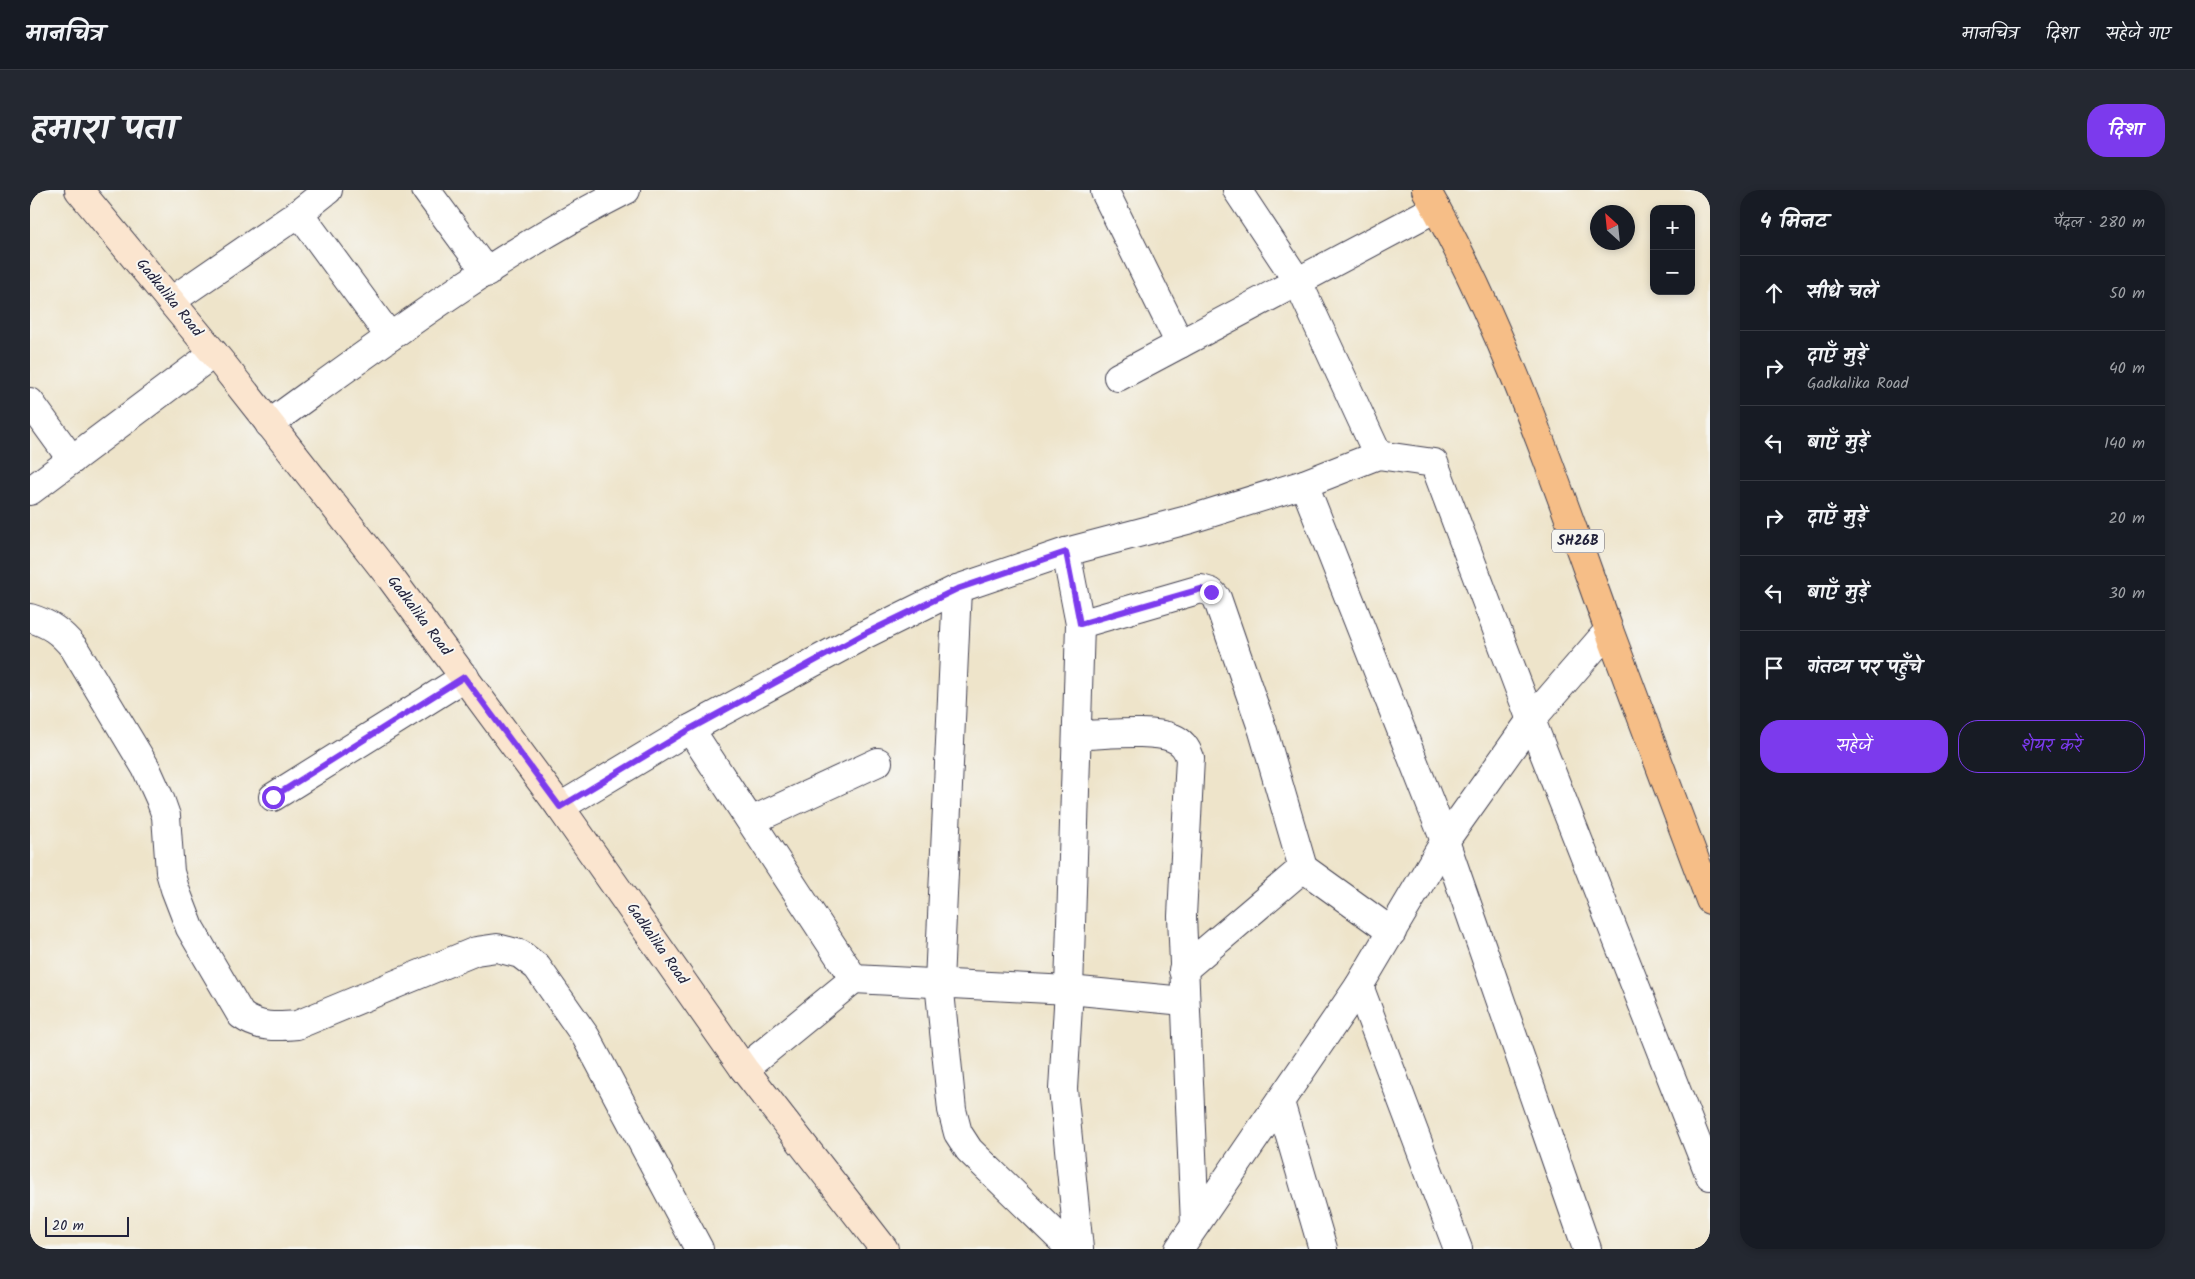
<!DOCTYPE html>
<html lang="hi">
<head>
<meta charset="utf-8">
<style>
  :root { --surface:#171b24; --page:#242831; --text:#f1f3f6; --muted:#9ea1a6; --line:#363941; --accent:#7c3aed }
  body { margin:0; font-family:Kalam,"Playpen Sans Deva",sans-serif; background:var(--page); color:var(--text) }
  .controls { position:absolute; right:15px; top:15px; display:grid; overflow:hidden; border-radius:10px; box-shadow:0 2px 8px #0003 }
  .controls button { width:45px; height:45px; display:grid; place-items:center; padding:0; border:0; border-bottom:1px solid var(--line); background:var(--surface); color:var(--text); font:25px sans-serif }
  .compass { position:absolute; left:1560px; top:15px; width:45px; height:45px; border-radius:50%; background:var(--surface); box-shadow:0 2px 8px #0003; rotate:333deg }
  .scale { position:absolute; left:15px; bottom:12px; width:84px; box-sizing:border-box; padding-left:5px; border:2px solid #22223b; border-top:0; font-size:14px; line-height:18px; white-space:nowrap; color:#22223b; -webkit-text-stroke:4px #f6f6f2; paint-order:stroke }
  .stop { position:absolute; width:15px; height:15px; margin:-11px; border:4px solid #7c3aed; border-radius:50%; background:#fff }
  .stop.end { background:#7c3aed; border-color:#fff; box-shadow:0 1px 5px #0008 }
  .list { margin:0; padding:0; list-style:none }
  h2 { display:flex; justify-content:space-between; align-items:center; height:65px; margin:0; padding:0 20px; font-size:21px }
  h2 small { font-size:16px; font-weight:400; color:var(--muted) }
  .list li { display:grid; grid-template-columns:32px 1fr auto; gap:15px; align-items:center; box-sizing:border-box; height:75px; padding:0 20px; border-top:1px solid var(--line) }
  .list b { display:block; font-size:19px; white-space:nowrap }
  .list p { margin:0; font-size:16px; white-space:nowrap; color:var(--muted) }
  .list em { font-size:16px; font-style:normal; color:var(--muted) }
  .actions { display:flex; gap:10px; padding:15px 20px }
  .actions a { flex:1; padding:11px 0; border:1px solid var(--accent); border-radius:20px; text-align:center; font-size:18px; color:var(--accent) }
  .actions .main { background:var(--accent); color:#fff }
  .icon { flex:none; width:28px; height:28px; fill:none; stroke:currentColor; stroke-width:2; stroke-linecap:round; stroke-linejoin:round }
  .map { position:relative; flex:none; width:1680px; height:1059px; overflow:hidden; border-radius:20px }
  header { display:flex; align-items:center; gap:30px; box-sizing:border-box; height:70px; padding:0 25px; background:var(--surface); border-bottom:1px solid var(--line) }
  header strong { font-size:24px }
  nav { display:flex; gap:28px; margin-inline-start:auto; font-size:18px }
  .intro { display:flex; align-items:center; justify-content:space-between; box-sizing:border-box; height:120px; padding:0 30px }
  h1 { margin:0; font-size:35px }
  .button { padding:12px 22px; border-radius:20px; background:var(--accent); color:#fff; font-size:18px; font-weight:700 }
  main { display:flex; gap:30px; padding:0 30px }
  aside { flex:1; background:var(--surface); border-radius:20px; box-shadow:0 2px 8px #0003 }
  .map>svg:first-child { display:block }
</style>
</head>
<body>
<header>
<strong>मानचित्र</strong>
<nav><a>मानचित्र</a><a>दिशा</a><a>सहेजे गए</a></nav>
</header>
<div class="intro"><h1>हमारा पता</h1><a class="button">दिशा</a></div>
<main>
<div class="map">
<svg width="1680" height="1059" viewBox="0 0 1680 1059">
  <rect width="100%" height="100%" fill="#f6f6f2"/>
  <filter id="ink" filterUnits="userSpaceOnUse"><feTurbulence type="fractalNoise" baseFrequency=".02" numOctaves="2"/><feDisplacementMap in="SourceGraphic" scale="10" xChannelSelector="R" yChannelSelector="G"/><feConvolveMatrix kernelMatrix="1 2 1 2 8 2 1 2 1" color-interpolation-filters="sRGB"/></filter>
  <filter id="wash" filterUnits="userSpaceOnUse"><feTurbulence type="fractalNoise" baseFrequency=".0096" numOctaves="4" result="noise"/><feDisplacementMap in="SourceGraphic" scale="20" xChannelSelector="R" yChannelSelector="G"/><feGaussianBlur stdDeviation="1.12" result="paint"/><feColorMatrix in="noise" values="0 0 0 0 0 0 0 0 0 0 0 0 0 0 0 0 0 1.4 0 .05"/><feComposite in="paint" operator="in"/></filter>
  <g filter="url(#wash)">
    <rect width="100%" height="100%" fill="#eee4ca"/>
  </g>
  <g filter="url(#ink)">
    <g fill="none" stroke-linecap="round" stroke-linejoin="round">
      <g stroke="#413f50" stroke-width="30">
        <g id="street">
          <polyline points="396,0 457,83"/>
          <polyline points="1207,0 1268,92 1348,265"/>
          <polyline points="1075,2 1150,154"/>
          <polyline points="269,23 360,147"/>
          <polyline points="141,111 269,23 298,0"/>
          <polyline points="1088,187 1406,18"/>
          <polyline points="0,212 42,270"/>
          <path d="M 239,234 C 354,151 469,64 596,0"/>
          <polyline points="1274,294 1415,651 1557,1059"/>
          <polyline points="0,301 184,163"/>
          <polyline points="1036,362 1050,434 1039,800 1033,899 1049,1059"/>
          <polyline points="927,399 909,792 922,920 928,943 939,960 1041,1059"/>
          <path d="M 0,428 C 20,434 31,442 44,458 L 116,578 L 130,609 L 136,626 L 140,682 L 145,699 L 160,738 L 211,825 C 229,838 246,837 267,835 L 446,761 L 467,758 L 490,764 L 507,777 L 556,847 L 669,1059"/>
          <polyline points="1050,434 1171,399 1181,402 1187,408 1233,541 1273,678"/>
          <polyline points="660,539 824,789 1039,800 1154,811"/>
          <path d="M 1047,545 C 1072,545 1122,539 1143,548 C 1153,552 1157,559 1160,568 L 1152,726 L 1165,1035"/>
          <polyline points="243,607 435,487"/>
          <polyline points="530,617 660,539 834,445 927,399 1036,362 1161,329 1274,294 1348,265 1404,273 1501,530 1680,986"/>
          <polyline points="721,631 848,572"/>
          <polyline points="1153,780 1273,678 1362,742"/>
          <polyline points="1329,796 1428,1059"/>
          <polyline points="714,879 824,789"/>
          <polyline points="1250,912 1293,1059"/>
          <polyline points="1149,1059 1329,796 1415,651 1501,530 1579,440"/>
        </g>
      </g>
      <g stroke="#413f50" stroke-width="30">
        <polyline id="secondary" points="49,0 191,172 360,387 530,617 714,879 854,1059"/>
      </g>
      <g stroke="#413f50" stroke-width="30">
        <path id="primary" d="M 1396,0 C 1475,139 1525,290 1579,440 C 1612,530 1646,620 1680,710"/>
      </g>
      <use href="#street" stroke="#fff" stroke-width="28"/>
      <use href="#secondary" stroke="#fbe5cf" stroke-width="28"/>
      <use href="#primary" stroke="#f6be87" stroke-width="28"/>
    </g>
  </g>
  <g fill="none" stroke-linecap="round" stroke-linejoin="round" filter="url(#ink)">
    <polyline stroke="#7c3aed" stroke-width="6" points="243,607 434,487 530,617 660,539 834,444 927,399 1036,362 1050,434 1171,399 1181,402"/>
  </g>
  <g text-anchor="middle" dominant-baseline="central" stroke-width="4" stroke-linejoin="round" paint-order="stroke">
    <rect fill="#f6f6f2" stroke="#626272" stroke-width="1" x="1522" y="339.5" width="52" height="23" rx="4"/>
    <g font-size="14" font-weight="bold" fill="#22223b">
      <text x="1548" y="351">SH26B</text>
    </g>
    <g font-size="15" fill="#22223b" stroke="#f6f6f2">
      <text transform="translate(139 108) rotate(51)">Gadkalika Road</text>
      <text transform="translate(389 426) rotate(53)">Gadkalika Road</text>
      <text transform="translate(627 754) rotate(55)">Gadkalika Road</text>
    </g>
  </g>
</svg>
<div class="controls">
<button>+</button>
<button>−</button>
</div>
<svg class="compass" viewBox="-18 -18 36 36"><path d="M0-13l5 13h-10z" fill="#e53935"/><path d="M0 13l5-13h-10z" fill="#9ea1a6"/></svg>
<div class="scale">20 m</div>
<div class="stop" style="left:243px;top:607px"></div>
<div class="stop end" style="left:1181px;top:402px"></div>
</div>
<aside>
<h2>4 मिनट<small>पैदल · 280 m</small></h2>
<ul class="list">
<li><svg class="icon" aria-label="ahead" viewBox="0 0 24 24"><path d="M12 20V5M6 11l6-6 6 6"/></svg><div><b>सीधे चलें</b></div><em>50 m</em></li>
<li><svg class="icon" aria-label="right" viewBox="0 0 24 24"><path d="M7 20v-9h11M14 6l5 5-5 5"/></svg><div><b>दाएँ मुड़ें</b><p>Gadkalika Road</p></div><em>40 m</em></li>
<li><svg class="icon" aria-label="left" viewBox="0 0 24 24"><path d="M17 20v-9H6M10 6l-5 5 5 5"/></svg><div><b>बाएँ मुड़ें</b></div><em>140 m</em></li>
<li><svg class="icon" aria-label="right" viewBox="0 0 24 24"><path d="M7 20v-9h11M14 6l5 5-5 5"/></svg><div><b>दाएँ मुड़ें</b></div><em>20 m</em></li>
<li><svg class="icon" aria-label="left" viewBox="0 0 24 24"><path d="M17 20v-9H6M10 6l-5 5 5 5"/></svg><div><b>बाएँ मुड़ें</b></div><em>30 m</em></li>
<li><svg class="icon" aria-label="arrive" viewBox="0 0 24 24"><path d="M6 21V4h12l-3 4 3 4H6"/></svg><div><b>गंतव्य पर पहुँचे</b></div></li>
</ul>
<div class="actions"><a class="main">सहेजें</a><a>शेयर करें</a></div>
</aside>
</main>
</body>
</html>
